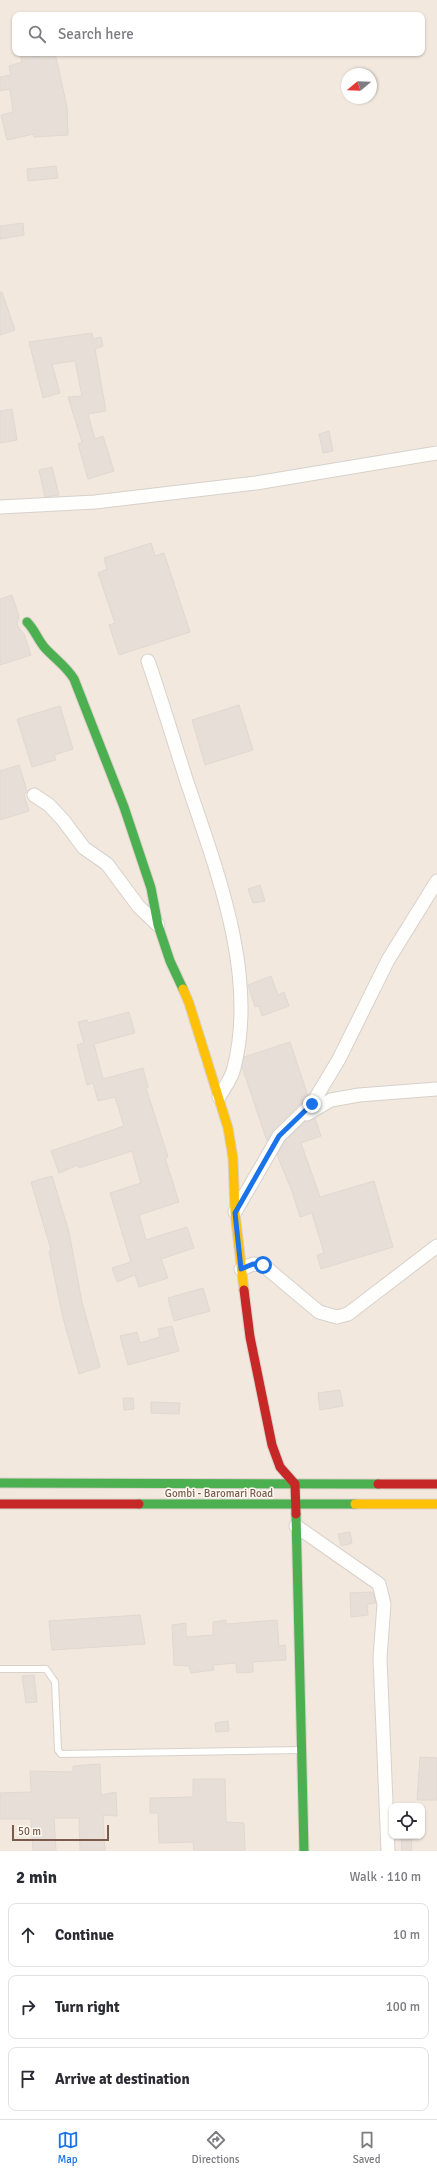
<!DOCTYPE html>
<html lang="en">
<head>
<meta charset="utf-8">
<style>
  :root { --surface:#fff; --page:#f2f2f3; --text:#2b2b33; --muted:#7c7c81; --line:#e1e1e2; --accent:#1a73e8 }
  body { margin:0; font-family:Signika,sans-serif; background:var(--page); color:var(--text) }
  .controls { position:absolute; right:12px; bottom:12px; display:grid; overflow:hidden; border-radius:8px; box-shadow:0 1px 3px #0004 }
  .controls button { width:36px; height:36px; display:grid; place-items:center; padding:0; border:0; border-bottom:1px solid var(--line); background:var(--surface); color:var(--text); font:20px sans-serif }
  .compass { position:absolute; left:341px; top:68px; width:36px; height:36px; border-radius:50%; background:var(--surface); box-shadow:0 1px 3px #0004; rotate:251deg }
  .scale { position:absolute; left:12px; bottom:10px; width:97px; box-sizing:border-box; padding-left:4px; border:2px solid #7a5c4d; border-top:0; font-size:11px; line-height:14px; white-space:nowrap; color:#7a5c4d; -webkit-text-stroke:3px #fffaf3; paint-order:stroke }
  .stop { position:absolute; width:12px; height:12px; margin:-9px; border:3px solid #1a73e8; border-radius:50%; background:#fff }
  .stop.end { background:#1a73e8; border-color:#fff; box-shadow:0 1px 4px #0008 }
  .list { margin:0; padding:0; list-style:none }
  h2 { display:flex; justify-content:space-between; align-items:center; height:52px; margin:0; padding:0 16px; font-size:17px }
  h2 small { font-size:13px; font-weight:400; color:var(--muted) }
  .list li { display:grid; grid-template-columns:26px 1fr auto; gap:12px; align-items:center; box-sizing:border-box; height:64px; margin:0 8px 8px; padding:0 8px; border:1px solid var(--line); border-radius:8px }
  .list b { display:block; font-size:15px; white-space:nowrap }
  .list em { font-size:13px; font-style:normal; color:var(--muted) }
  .icon { flex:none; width:22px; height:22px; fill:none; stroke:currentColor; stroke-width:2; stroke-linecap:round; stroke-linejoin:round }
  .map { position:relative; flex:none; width:437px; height:1851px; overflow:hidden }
  .search { position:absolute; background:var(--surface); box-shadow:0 1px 3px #0004; left:12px; right:12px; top:12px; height:44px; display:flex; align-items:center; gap:10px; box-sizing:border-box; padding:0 14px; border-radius:8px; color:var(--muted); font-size:15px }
  .sheet { height:268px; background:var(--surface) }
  nav { display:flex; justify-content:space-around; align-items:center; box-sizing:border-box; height:56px; border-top:1px solid var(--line); background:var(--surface); font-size:11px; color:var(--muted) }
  nav a { display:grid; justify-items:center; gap:2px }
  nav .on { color:var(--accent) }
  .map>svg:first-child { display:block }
</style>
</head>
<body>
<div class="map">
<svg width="437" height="1851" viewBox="0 0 437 1851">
  <rect width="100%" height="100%" fill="#f9f5f0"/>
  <path fill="#f2e8de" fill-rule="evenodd" d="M 0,0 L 437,0 L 437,1851 L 0,1851 ZM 15,15 L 422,15 L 422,53 L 15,53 ZM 347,74 L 371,74 L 371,98 L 347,98 ZM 392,1806 L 422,1806 L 422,1836 L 392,1836 Z"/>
  <g fill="#e6ded7" stroke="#e2d8d2">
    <polygon points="20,53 33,53 34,57 55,53 67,107 68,135 34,137 34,134 7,140 1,115 13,112 10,89 0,91 0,77 11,75 9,66 22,62"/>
    <polygon points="56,166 58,178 28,181 27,169"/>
    <polygon points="23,223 24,235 0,239 0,226"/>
    <polygon points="0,292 2,292 15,330 0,335"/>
    <polygon points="92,333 93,339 101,337 103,346 95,349 106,411 88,414 95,439 103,436 114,471 88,479 78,444 82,442 68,397 82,396 75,361 52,364 60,393 43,398 29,342"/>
    <polygon points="12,409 17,440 0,443 0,411"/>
    <polygon points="329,431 333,451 323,453 319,434"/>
    <polygon points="52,467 59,495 45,497 39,470"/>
    <polygon points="151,543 155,556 164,553 190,632 119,655 109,625 115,623 98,573 107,569 104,558"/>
    <polygon points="12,595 19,616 17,625 24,634 31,655 0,665 0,599"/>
    <polygon points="239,705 253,750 205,765 192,720"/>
    <polygon points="60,706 73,749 54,755 56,760 32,767 17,719"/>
    <polygon points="19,765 27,791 24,795 29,811 0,820 0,771"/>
    <polygon points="260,885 265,901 253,903 248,889"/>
    <polygon points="271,976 278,995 284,992 289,1006 262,1016 259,1006 255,1007 248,985"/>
    <polygon points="129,1012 135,1033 94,1044 103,1079 143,1068 148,1087 146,1088 168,1157 165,1158 179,1202 139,1215 146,1240 187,1227 194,1248 161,1259 168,1278 139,1287 135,1275 117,1282 112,1268 131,1262 110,1193 141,1183 132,1151 79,1168 78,1165 59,1173 51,1151 124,1126 115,1097 98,1101 93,1083 87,1085 77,1045 84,1043 78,1022 87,1020 88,1023"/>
    <polygon points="290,1042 308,1096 273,1130 267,1141 242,1067 244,1057"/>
    <polygon points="315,1118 321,1136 301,1143 320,1197 374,1181 393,1247 321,1269 317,1255 324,1253 312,1213 300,1217 292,1191 277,1155 285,1141 305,1122"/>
    <polygon points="52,1176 69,1232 82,1302 100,1367 79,1374 63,1318 49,1251 51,1250 31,1182"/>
    <polygon points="203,1288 210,1311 174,1321 168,1298"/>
    <polygon points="172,1326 179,1351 128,1365 120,1336 137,1332 140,1343 160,1337 158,1329"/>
    <polygon points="340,1390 343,1406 320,1410 318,1393"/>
    <polygon points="123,1398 133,1398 134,1409 124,1410"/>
    <polygon points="151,1402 180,1403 179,1414 151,1413"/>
    <polygon points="350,1532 352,1543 341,1546 338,1534"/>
    <polygon points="373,1592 376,1603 367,1604 368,1615 351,1617 350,1593"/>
    <polygon points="140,1615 145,1644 52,1650 49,1621"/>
    <polygon points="226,1620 226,1624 277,1620 279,1646 285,1645 286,1660 253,1662 253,1672 237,1673 236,1663 213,1665 214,1670 191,1673 189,1666 174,1665 172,1625 186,1623 186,1637 213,1635 213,1622"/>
    <polygon points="34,1675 37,1702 26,1703 22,1676"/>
    <polygon points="228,1721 229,1731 216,1732 215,1723"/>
    <polygon points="420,1757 437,1758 437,1800 417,1800"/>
    <polygon points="100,1764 101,1795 116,1792 117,1816 103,1815 105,1851 80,1851 79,1818 54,1818 56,1851 33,1851 31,1819 0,1819 0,1793 31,1792 30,1771 73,1772 73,1766"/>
    <polygon points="193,1779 225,1779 226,1822 244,1823 245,1851 194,1851 193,1842 159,1843 158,1813 150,1813 150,1798 193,1797"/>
    <polygon points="401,1836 411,1836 412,1851 402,1851"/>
  </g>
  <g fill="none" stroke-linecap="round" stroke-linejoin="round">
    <g stroke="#d7d1cb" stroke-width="8">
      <polyline id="lane" points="0,1669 46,1669 55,1682 58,1750 61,1754 301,1750"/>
    </g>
    <g stroke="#d7d1cb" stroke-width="15">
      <g id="street">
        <polyline points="0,507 95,502 256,483 437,453"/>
        <path d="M 148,661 C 162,701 174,742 187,782 C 216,869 258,974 234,1068 C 232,1078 224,1088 219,1097"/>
        <polyline points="34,795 49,805 63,820 84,848 107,864 139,907 158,925"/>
        <polyline points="307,1114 331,1100 359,1095 437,1089"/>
        <polyline points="235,1212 279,1136 312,1104 339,1059 388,960 437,881"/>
        <polyline points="241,1269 253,1264 263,1265 319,1312 337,1317 348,1314 437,1246"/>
        <polyline points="296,1526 379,1584 384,1604 380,1658 388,1851"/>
      </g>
    </g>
    <g stroke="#d9d2cb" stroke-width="11">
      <g id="fast">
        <path d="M 27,622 C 35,630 38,640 45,648 C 55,659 66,666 74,679 L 124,807 L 151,888 L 158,925 L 170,961 L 183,989"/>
        <polyline points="0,1483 378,1484"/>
        <polyline points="139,1504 355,1504"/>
        <polyline points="296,1514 304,1851"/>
      </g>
    </g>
    <g stroke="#d9d2cb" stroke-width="11">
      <g id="slow">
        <polyline points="183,989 189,1003 228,1128 233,1158 235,1213 244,1290"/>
        <polyline points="355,1504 437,1504"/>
      </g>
    </g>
    <g stroke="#d9d2cb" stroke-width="11">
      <g id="jam">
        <polyline points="244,1290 250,1337 272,1445 280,1467 295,1484 296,1514"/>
        <polyline points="378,1484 437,1484"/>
        <polyline points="0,1504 139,1504"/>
      </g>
    </g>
    <use href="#lane" stroke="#fefefd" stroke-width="6"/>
    <use href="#street" stroke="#fefefd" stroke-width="13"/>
    <use href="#fast" stroke="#4caf50" stroke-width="9"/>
    <use href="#slow" stroke="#ffc107" stroke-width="9"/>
    <use href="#jam" stroke="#c62828" stroke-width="9"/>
  </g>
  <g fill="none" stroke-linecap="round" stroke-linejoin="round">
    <polyline stroke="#1a73e8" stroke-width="5" points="263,1265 253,1264 241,1269 235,1213 279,1136 312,1104"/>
  </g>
  <g text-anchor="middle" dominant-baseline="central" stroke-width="3" stroke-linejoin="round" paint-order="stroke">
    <g font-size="11" fill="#7a5c4d" stroke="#fffaf3">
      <text x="219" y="1493">Gombi - Baromari Road</text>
    </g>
  </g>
</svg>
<div class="controls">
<button><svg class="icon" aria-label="locate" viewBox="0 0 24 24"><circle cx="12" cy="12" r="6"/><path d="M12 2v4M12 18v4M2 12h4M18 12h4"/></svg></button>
</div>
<svg class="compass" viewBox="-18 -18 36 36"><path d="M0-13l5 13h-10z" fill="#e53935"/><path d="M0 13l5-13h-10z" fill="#7c7c81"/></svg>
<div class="scale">50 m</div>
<div class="stop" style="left:263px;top:1265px"></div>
<div class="stop end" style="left:312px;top:1104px"></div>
<div class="search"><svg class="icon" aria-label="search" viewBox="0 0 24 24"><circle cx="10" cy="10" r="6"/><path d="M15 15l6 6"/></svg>Search here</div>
</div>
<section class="sheet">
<h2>2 min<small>Walk · 110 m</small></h2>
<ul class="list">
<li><svg class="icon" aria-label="ahead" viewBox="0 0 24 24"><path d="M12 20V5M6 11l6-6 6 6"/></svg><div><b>Continue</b></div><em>10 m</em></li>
<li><svg class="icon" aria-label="right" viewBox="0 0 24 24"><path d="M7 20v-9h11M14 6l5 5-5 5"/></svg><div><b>Turn right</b></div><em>100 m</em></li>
<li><svg class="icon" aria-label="arrive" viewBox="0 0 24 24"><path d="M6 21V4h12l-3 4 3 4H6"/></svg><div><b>Arrive at destination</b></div></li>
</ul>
</section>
<nav>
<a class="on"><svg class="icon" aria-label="map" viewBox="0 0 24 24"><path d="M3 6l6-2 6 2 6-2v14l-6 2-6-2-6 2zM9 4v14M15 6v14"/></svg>Map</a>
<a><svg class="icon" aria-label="directions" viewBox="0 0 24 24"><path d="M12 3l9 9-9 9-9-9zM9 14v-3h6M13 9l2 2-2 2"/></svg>Directions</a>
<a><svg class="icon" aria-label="saved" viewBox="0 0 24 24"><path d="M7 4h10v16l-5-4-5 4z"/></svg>Saved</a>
</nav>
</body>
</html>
